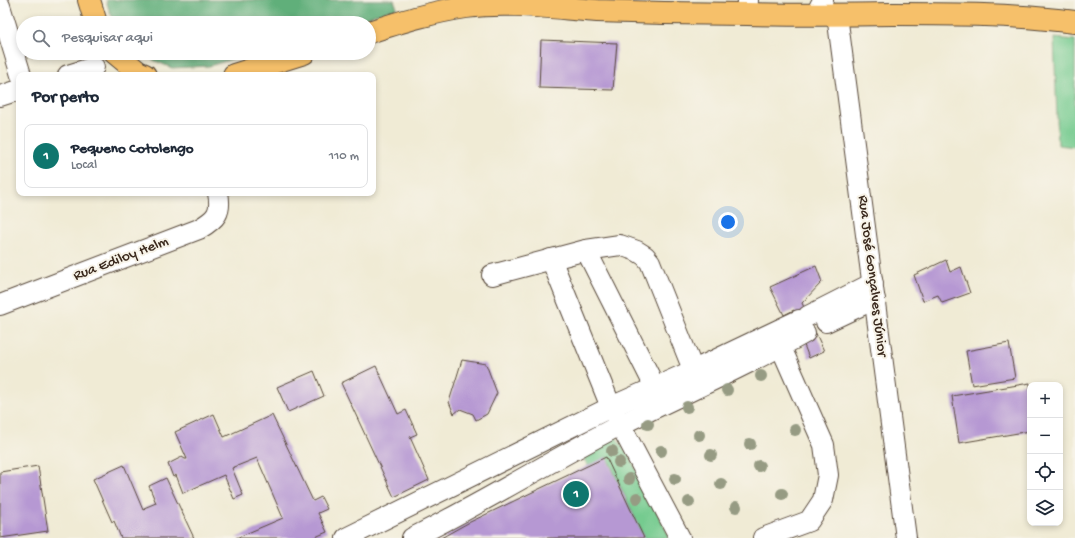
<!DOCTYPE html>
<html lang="pt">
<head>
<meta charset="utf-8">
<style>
  :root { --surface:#fff; --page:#f2f2f3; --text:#1f2937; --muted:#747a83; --line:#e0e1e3; --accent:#0f766e }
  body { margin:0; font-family:"Gochi Hand",sans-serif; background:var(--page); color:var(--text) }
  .controls { position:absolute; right:12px; bottom:12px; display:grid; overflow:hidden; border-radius:8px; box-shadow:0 2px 6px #0003 }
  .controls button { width:36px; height:36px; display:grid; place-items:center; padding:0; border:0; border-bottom:1px solid var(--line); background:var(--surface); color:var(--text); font:20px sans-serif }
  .you { position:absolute; left:728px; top:222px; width:14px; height:14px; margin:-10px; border:3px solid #fff; border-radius:50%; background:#1a73e8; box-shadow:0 0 0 6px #1a73e833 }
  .badge { display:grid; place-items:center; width:26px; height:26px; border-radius:50%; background:var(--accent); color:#fff; font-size:13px; font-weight:700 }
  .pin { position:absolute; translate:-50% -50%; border:2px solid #fff; box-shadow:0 1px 4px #0006 }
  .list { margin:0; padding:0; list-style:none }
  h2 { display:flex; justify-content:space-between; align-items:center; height:52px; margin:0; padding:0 16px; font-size:17px }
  h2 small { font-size:13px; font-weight:400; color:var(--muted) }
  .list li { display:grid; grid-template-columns:26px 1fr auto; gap:12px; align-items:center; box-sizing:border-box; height:64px; margin:0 8px 8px; padding:0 8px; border:1px solid var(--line); border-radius:8px }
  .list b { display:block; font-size:15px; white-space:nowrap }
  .list p { margin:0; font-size:13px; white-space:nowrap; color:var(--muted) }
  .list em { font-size:13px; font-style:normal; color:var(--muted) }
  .icon { flex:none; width:22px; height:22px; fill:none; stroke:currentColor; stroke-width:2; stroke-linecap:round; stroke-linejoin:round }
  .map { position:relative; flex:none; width:1075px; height:538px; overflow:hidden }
  .search { position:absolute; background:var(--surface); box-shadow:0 2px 6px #0003; left:16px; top:16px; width:360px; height:44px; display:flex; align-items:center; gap:10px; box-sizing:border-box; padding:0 14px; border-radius:22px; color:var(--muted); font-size:15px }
  .panel { position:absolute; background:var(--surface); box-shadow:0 2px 6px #0003; left:16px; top:72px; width:360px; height:124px; border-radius:8px }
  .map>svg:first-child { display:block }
</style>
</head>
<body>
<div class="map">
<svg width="1075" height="538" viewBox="0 0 1075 538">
  <rect width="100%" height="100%" fill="#f7f3e8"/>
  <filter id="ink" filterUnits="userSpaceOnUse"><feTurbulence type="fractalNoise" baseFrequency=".025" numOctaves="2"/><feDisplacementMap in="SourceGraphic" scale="8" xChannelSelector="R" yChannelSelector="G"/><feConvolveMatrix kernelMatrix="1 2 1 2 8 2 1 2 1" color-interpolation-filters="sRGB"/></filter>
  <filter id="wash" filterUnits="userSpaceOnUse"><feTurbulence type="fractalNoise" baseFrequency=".012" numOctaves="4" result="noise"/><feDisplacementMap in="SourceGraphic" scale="16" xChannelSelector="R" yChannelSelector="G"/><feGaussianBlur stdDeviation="0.9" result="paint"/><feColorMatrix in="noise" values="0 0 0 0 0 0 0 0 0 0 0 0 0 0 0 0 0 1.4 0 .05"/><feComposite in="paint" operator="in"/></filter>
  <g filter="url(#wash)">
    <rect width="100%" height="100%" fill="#f0ebd5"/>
    <g fill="#75cb8f" stroke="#587a56">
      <polygon points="1054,38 1075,40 1075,147 1058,145"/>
      <polygon points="615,436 630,457 670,538 644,538 607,457 588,466 580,453"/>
    </g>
    <g fill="#60af7a" stroke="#4e6c4c">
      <polygon points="106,0 394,0 397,8 348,23 115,23 109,10"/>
      <polygon points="140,53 252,53 209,66 172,68 144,56"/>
    </g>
    <g id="blocks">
      <g fill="#b698d3">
        <polygon points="541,40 617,43 613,90 539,88"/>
        <polygon points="946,260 950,272 961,267 970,293 942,303 938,295 923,301 914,275"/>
        <polygon points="816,266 822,282 802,303 824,351 809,358 804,345 808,340 794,310 784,315 770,287"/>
        <polygon points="1009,343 1015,378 972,385 966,351"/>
        <polygon points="462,360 486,364 497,393 487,414 476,420 473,414 460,409 454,414 449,402"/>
        <polygon points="376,366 398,414 406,410 417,434 410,437 429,480 394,497 341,383"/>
        <polygon points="314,371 324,396 288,412 277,387"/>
        <polygon points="1030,383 1030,431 959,443 952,396"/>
        <polygon points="214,414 224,437 272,415 313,501 321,497 327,509 318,513 327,532 313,538 236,538 283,518 257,458 232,468 243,495 234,499 224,475 183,493 176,475 173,477 168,464 182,457 185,459 187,459 175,432"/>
        <polygon points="606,457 644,538 441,538 468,523"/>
        <polygon points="124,465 143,510 145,509 144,508 156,503 149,486 166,478 194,538 121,538 114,521 112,522 93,479"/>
        <polygon points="38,466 48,531 0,538 0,472"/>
      </g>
    </g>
  </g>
  <g filter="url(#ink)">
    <use href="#blocks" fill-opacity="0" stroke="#564739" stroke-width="1"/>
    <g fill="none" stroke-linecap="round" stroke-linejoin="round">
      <g stroke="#564739" stroke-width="22">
        <g id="minor">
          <polyline points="0,6 21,75"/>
          <polyline points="747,14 748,0"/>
          <polyline points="816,14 823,0"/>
          <polyline points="837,15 906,538"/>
          <polyline points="68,75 94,67"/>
          <polyline points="0,96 19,90"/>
          <polyline points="586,250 655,387"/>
          <polyline points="551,259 611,407 680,538"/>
          <polyline points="492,275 586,250 620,245 637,251 645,256 650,262 698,382"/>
          <path d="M 0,305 L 199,229 C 216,219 222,213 218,193"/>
          <polyline points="808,316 873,283"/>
          <polyline points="826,322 875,299"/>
          <polyline points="346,538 611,407 694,370 799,320"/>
          <path d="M 412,538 C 483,503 550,461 620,425 C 682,394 745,367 805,333"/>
          <polyline points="763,538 809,521 823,500 828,475 824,445 776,336"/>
        </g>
      </g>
      <g stroke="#564739" stroke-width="24">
        <g id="major">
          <polyline points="89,0 96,23"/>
          <path d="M 369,32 C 401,22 432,12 466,7 C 509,1 554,8 597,11 C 647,13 697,14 747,14 C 796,15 845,15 893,14 C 954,14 1014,14 1075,22"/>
          <polyline points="115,53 138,72 145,75"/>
          <polyline points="234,75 304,53"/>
        </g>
      </g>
      <use href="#minor" stroke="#fff" stroke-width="20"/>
      <use href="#major" stroke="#f6c06b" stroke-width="22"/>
    </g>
    <g fill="#969b83">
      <circle cx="761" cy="376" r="6"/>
      <circle cx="727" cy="390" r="6"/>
      <circle cx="687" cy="407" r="6"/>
      <circle cx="648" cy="424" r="6"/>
      <circle cx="795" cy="430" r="6"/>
      <circle cx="699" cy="435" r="6"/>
      <circle cx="750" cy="444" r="6"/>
      <circle cx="612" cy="451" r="6"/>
      <circle cx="661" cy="451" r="6"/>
      <circle cx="711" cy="455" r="6"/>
      <circle cx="619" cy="462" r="6"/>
      <circle cx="759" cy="466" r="6"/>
      <circle cx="629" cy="479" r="6"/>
      <circle cx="675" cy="479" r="6"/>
      <circle cx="721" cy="484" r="6"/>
      <circle cx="782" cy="494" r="6"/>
      <circle cx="637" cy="498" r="6"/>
      <circle cx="689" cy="502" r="6"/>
      <circle cx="736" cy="507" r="6"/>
    </g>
  </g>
  <g text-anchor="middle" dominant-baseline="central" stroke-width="4" stroke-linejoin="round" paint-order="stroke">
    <g font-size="15" fill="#3b2a1e" stroke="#f7f3e8">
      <text transform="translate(121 259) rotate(-21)">Rua Ediloy Helm</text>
      <text transform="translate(872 276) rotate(83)">Rua José Gonçalves Júnior</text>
    </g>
  </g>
</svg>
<div class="controls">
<button>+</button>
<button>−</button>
<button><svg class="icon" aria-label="locate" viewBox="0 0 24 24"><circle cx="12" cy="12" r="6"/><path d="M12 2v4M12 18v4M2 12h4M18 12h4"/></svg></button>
<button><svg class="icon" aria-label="layers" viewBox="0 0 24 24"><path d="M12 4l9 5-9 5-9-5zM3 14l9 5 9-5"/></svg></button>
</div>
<div class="you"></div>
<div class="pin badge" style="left:576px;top:494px">1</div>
<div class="search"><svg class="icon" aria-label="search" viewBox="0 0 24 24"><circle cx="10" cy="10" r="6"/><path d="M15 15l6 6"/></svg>Pesquisar aqui</div>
<section class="panel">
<h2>Por perto<small></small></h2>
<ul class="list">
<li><span class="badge">1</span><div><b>Pequeno Cotolengo</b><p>Local</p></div><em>110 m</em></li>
</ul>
</section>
</div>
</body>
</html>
